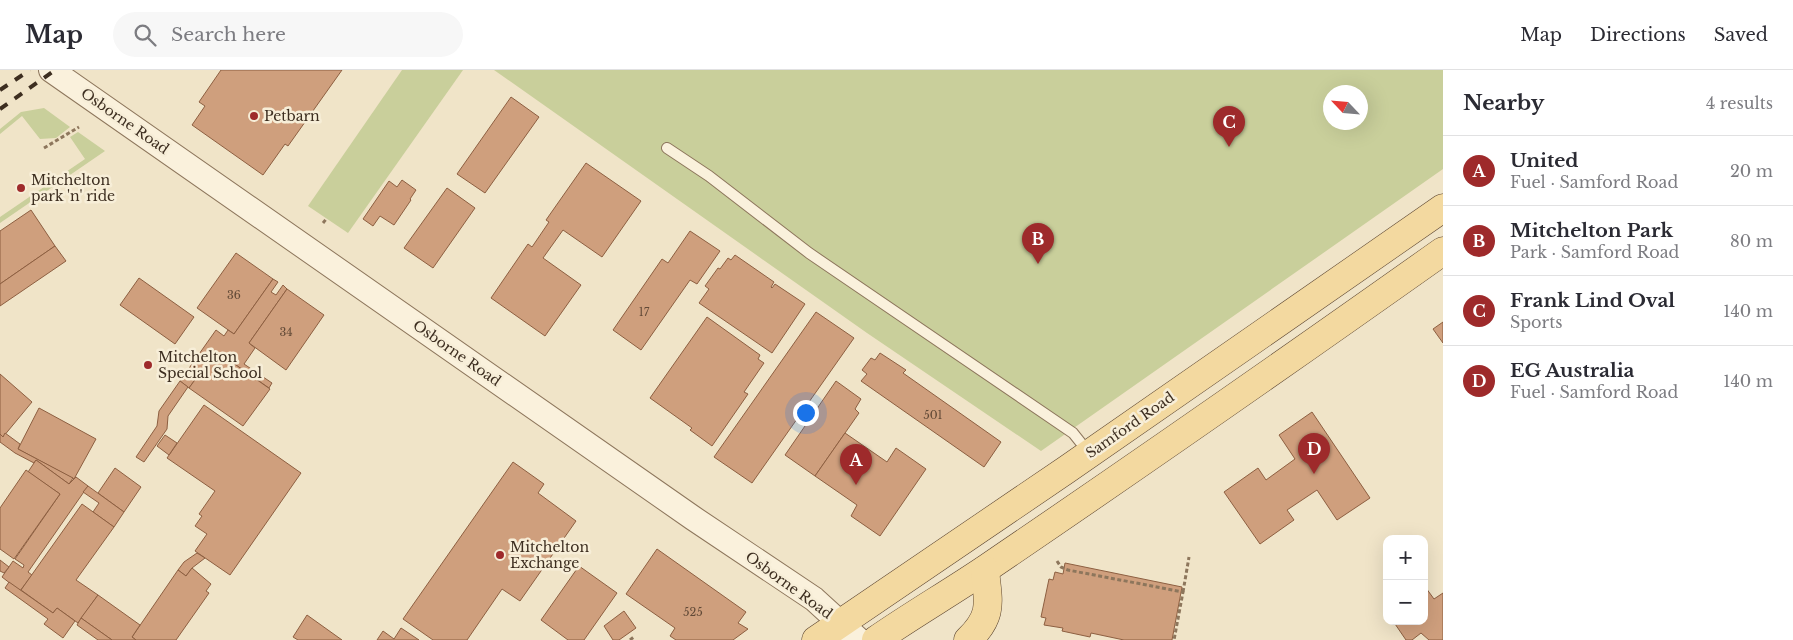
<!DOCTYPE html>
<html lang="en">
<head>
<meta charset="utf-8">
<style>
  :root { --surface:#fff; --page:#f7f7f7; --text:#2b2b33; --muted:#7c7c81; --line:#e1e1e2; --accent:#9e2a2b }
  body { margin:0; font-family:"Libre Baskerville",serif; background:var(--page); color:var(--text) }
  .controls { position:absolute; right:15px; bottom:15px; display:grid; overflow:hidden; border-radius:10px; box-shadow:0 5px 20px #0002 }
  .controls button { width:45px; height:45px; display:grid; place-items:center; padding:0; border:0; border-bottom:1px solid var(--line); background:var(--surface); color:var(--text); font:25px sans-serif }
  .compass { position:absolute; left:1323px; top:15px; width:45px; height:45px; border-radius:50%; background:var(--surface); box-shadow:0 5px 20px #0002; rotate:296deg }
  .you { position:absolute; left:805px; top:342px; width:18px; height:18px; margin:-12px; border:4px solid #fff; border-radius:50%; background:#1a73e8; box-shadow:0 0 0 8px #1a73e833 }
  .badge { display:grid; place-items:center; width:32px; height:32px; border-radius:50%; background:var(--accent); color:#fff; font-size:16px; font-weight:700 }
  .pin { position:absolute; translate:-50% -41px; filter:drop-shadow(0 1px 2px #0008) }
  .pin::after { content:''; position:absolute; top:26px; width:18px; height:15px; background:inherit; clip-path:polygon(0 0,100% 0,50% 100%) }
  .list { margin:0; padding:0; list-style:none }
  h2 { display:flex; justify-content:space-between; align-items:center; height:65px; margin:0; padding:0 20px; font-size:21px }
  h2 small { font-size:16px; font-weight:400; color:var(--muted) }
  .list li { display:grid; grid-template-columns:32px 1fr auto; gap:15px; align-items:center; box-sizing:border-box; height:70px; padding:0 20px; border-top:1px solid var(--line) }
  .list b { display:block; font-size:19px; white-space:nowrap }
  .list p { margin:0; font-size:16px; white-space:nowrap; color:var(--muted) }
  .list em { font-size:16px; font-style:normal; color:var(--muted) }
  .icon { flex:none; width:28px; height:28px; fill:none; stroke:currentColor; stroke-width:2; stroke-linecap:round; stroke-linejoin:round }
  .map { position:relative; flex:none; width:1443px; height:570px; overflow:hidden }
  header { display:flex; align-items:center; gap:30px; box-sizing:border-box; height:70px; padding:0 25px; background:var(--surface); border-bottom:1px solid var(--line) }
  header strong { font-size:24px }
  nav { display:flex; gap:28px; margin-inline-start:auto; font-size:18px }
  .search { width:350px; height:45px; background:var(--page); display:flex; align-items:center; gap:12px; box-sizing:border-box; padding:0 18px; border-radius:28px; color:var(--muted); font-size:19px }
  main { display:flex }
  aside { flex:1; background:var(--surface) }
  .map>svg:first-child { display:block }
</style>
</head>
<body>
<header>
<strong>Map</strong>
<div class="search"><svg class="icon" aria-label="search" viewBox="0 0 24 24"><circle cx="10" cy="10" r="6"/><path d="M15 15l6 6"/></svg>Search here</div>
<nav><a>Map</a><a>Directions</a><a>Saved</a></nav>
</header>
<main>
<div class="map">
<svg width="1443" height="570" viewBox="0 0 1443 570">
  <rect width="100%" height="100%" fill="#f0e4c8"/>
  <g fill="#c9cf9b" fill-rule="evenodd">
    <polygon points="402,0 463,0 348,163 308,136"/>
    <path d="M 494,0 L 1443,0 L 1443,99 L 1041,381 L 867,263 ZM 1330,22 L 1360,22 L 1360,52 L 1330,52 Z"/>
    <polygon points="44,38 70,57 56,68 40,69 22,46 0,64 0,59 21,42"/>
    <polygon points="78,62 105,81 0,153 0,147 85,89 70,67"/>
  </g>
  <g fill="#cf9f7d" stroke="#8d5f41">
    <polygon points="221,0 342,0 288,76 285,74 263,105 192,55 205,36 199,32"/>
    <polygon points="511,27 539,47 485,123 457,104"/>
    <polygon points="586,93 641,131 602,187 563,160 543,188 581,215 545,266 491,228 528,174 532,177 549,152 546,150"/>
    <polygon points="402,110 416,120 410,129 411,130 394,155 380,146 373,156 363,149 389,111 397,117"/>
    <polygon points="447,118 475,138 433,198 404,178"/>
    <polygon points="31,140 55,176 0,214 0,161"/>
    <polygon points="690,161 720,181 697,214 690,210 641,280 613,260 662,189 668,193"/>
    <polygon points="55,176 66,191 0,236 0,214"/>
    <polygon points="236,183 273,209 234,264 197,238"/>
    <polygon points="735,185 774,212 771,217 772,218 775,214 805,234 772,283 699,233 709,219 705,216 718,198 720,199 728,188 731,190"/>
    <polygon points="139,208 194,247 175,274 120,235"/>
    <polygon points="273,209 278,212 271,222 276,225 283,215 287,219 249,273 255,278 244,294 272,313 269,318 216,281 189,318 180,311 216,260 224,266 228,260 234,264"/>
    <polygon points="287,219 324,245 286,300 249,273"/>
    <polygon points="816,242 854,268 752,413 714,387"/>
    <polygon points="707,247 760,285 758,289 764,293 744,322 748,324 712,376 690,360 692,358 650,328"/>
    <polygon points="1443,252 1443,273 1433,259"/>
    <polygon points="216,281 270,319 243,356 189,318"/>
    <polygon points="880,283 906,300 903,303 1001,372 984,397 861,311 867,304 862,300 871,288 875,290"/>
    <polygon points="0,304 32,332 3,367 0,364"/>
    <polygon points="180,311 188,317 168,346 167,359 144,392 136,387 157,356 159,341"/>
    <polygon points="836,311 861,329 855,339 859,343 815,406 785,385"/>
    <polygon points="204,335 301,403 230,505 195,481 207,464 195,456 202,446 199,444 215,421 167,388"/>
    <polygon points="39,338 96,369 74,409 18,379"/>
    <polygon points="1312,342 1370,428 1337,450 1317,420 1287,440 1294,450 1260,474 1224,422 1258,398 1266,410 1295,389 1279,365"/>
    <polygon points="5,363 20,374 18,379 73,408 69,414 36,390 34,393 15,383 0,372 0,364 3,367"/>
    <polygon points="845,363 887,392 896,378 926,399 880,466 851,446 857,435 815,406"/>
    <polygon points="165,365 177,373 169,385 157,376"/>
    <polygon points="36,390 69,414 76,407 88,416 28,502 32,505 20,521 2,507 13,491 23,498 24,495 15,489 60,424 28,402"/>
    <polygon points="513,392 544,414 538,423 576,451 520,531 502,519 467,570 433,570 403,549"/>
    <polygon points="115,398 141,417 124,442 98,423"/>
    <polygon points="26,400 60,424 14,489 0,479 0,438"/>
    <polygon points="88,416 124,442 114,457 93,442 99,433 83,422"/>
    <polygon points="82,434 114,457 76,510 98,525 78,553 57,538 53,543 21,520"/>
    <polygon points="657,479 746,542 738,553 748,559 733,570 676,570 670,566 675,558 626,524"/>
    <polygon points="197,483 205,488 192,498 186,506 178,500 184,492"/>
    <polygon points="0,490 9,497 4,503 0,501"/>
    <polygon points="1065,493 1182,517 1172,570 1124,570 1091,563 1090,567 1062,561 1063,558 1044,555 1046,548 1041,547 1049,509 1053,510 1055,502 1063,504"/>
    <polygon points="579,496 617,523 584,570 568,570 541,550"/>
    <polygon points="192,498 211,514 206,521 209,523 176,570 136,570 132,567 178,500 186,506"/>
    <polygon points="9,512 53,543 57,538 75,551 63,568 44,554 48,549 5,518"/>
    <polygon points="1424,518 1426,518 1434,529 1443,523 1443,570 1429,570 1421,563 1412,570 1406,570 1393,551 1424,551"/>
    <polygon points="98,525 140,555 132,567 136,570 112,570 81,548"/>
    <polygon points="624,541 636,558 619,570 613,570 604,556"/>
    <polygon points="307,545 342,570 298,570 293,567"/>
    <polygon points="81,548 112,570 98,570 77,555"/>
    <polygon points="401,558 419,570 377,570 383,561 394,569"/>
  </g>
  <g fill="none" stroke-linecap="round" stroke-linejoin="round">
    <g stroke="#8d765c" stroke-width="12">
      <polyline id="service" points="667,78 709,106 809,183 1073,363 1089,383"/>
    </g>
    <g stroke="#8d765c" stroke-width="26">
      <polyline id="tertiary" points="51,0 693,448 814,529 859,570"/>
    </g>
    <g stroke="#5b4430" stroke-width="29">
      <g id="primary">
        <polyline points="816,570 1066,400 1443,138"/>
        <path d="M 876,570 C 912,545 950,523 987,498 C 1140,394 1292,288 1443,181"/>
        <path d="M 968,570 C 994,545 988,532 985,500"/>
      </g>
    </g>
    <g stroke="#8d765c" stroke-width="3" stroke-dasharray="4 2.5" stroke-linecap="butt">
      <polyline points="44,78 79,57"/>
      <polyline points="323,153 327,148"/>
      <polyline points="1057,491 1061,497 1068,500 1183,522 1174,570"/>
      <polyline points="1183,522 1189,487"/>
      <polyline points="630,570 635,566"/>
    </g>
    <use href="#service" stroke="#faf1dc" stroke-width="10"/>
    <use href="#tertiary" stroke="#faf1dc" stroke-width="24"/>
    <use href="#primary" stroke="#f3d9a0" stroke-width="28"/>
    <g stroke="#3d2e20" stroke-width="4" stroke-dasharray="9 9" stroke-linecap="butt">
      <polyline points="0,20 30,0"/>
      <polyline points="0,39 55,0"/>
    </g>
  </g>
  <g fill="#9e2a2b" stroke="#f7eed8" stroke-width="2">
    <circle cx="254" cy="46" r="5"/>
    <circle cx="21" cy="118" r="5"/>
    <circle cx="148" cy="295" r="5"/>
    <circle cx="500" cy="485" r="5"/>
  </g>
  <g text-anchor="middle" dominant-baseline="central" stroke-width="5" stroke-linejoin="round" paint-order="stroke">
    <g font-size="11" fill="#624a37">
      <text x="234" y="225">36</text>
      <text x="644" y="242">17</text>
      <text x="286" y="262">34</text>
      <text x="933" y="345">501</text>
      <text x="693" y="542">525</text>
    </g>
    <g font-size="14" fill="#3d2e20" stroke="#f7eed8" text-anchor="start">
      <text x="264" y="46">Petbarn</text>
      <text x="31" y="110">Mitchelton<tspan x="31" dy="16">park 'n' ride</tspan></text>
      <text x="158" y="287">Mitchelton<tspan x="158" dy="16">Special School</tspan></text>
      <text x="510" y="477">Mitchelton<tspan x="510" dy="16">Exchange</tspan></text>
    </g>
    <g font-size="14" fill="#3d2e20" stroke="#f7eed8">
      <text transform="translate(125 51) rotate(35)">Osborne Road</text>
      <text transform="translate(457 283) rotate(35)">Osborne Road</text>
      <text transform="translate(1130 355) rotate(-35)">Samford Road</text>
      <text transform="translate(789 515) rotate(36)">Osborne Road</text>
    </g>
  </g>
</svg>
<div class="controls">
<button>+</button>
<button>−</button>
</div>
<svg class="compass" viewBox="-18 -18 36 36"><path d="M0-13l5 13h-10z" fill="#e53935"/><path d="M0 13l5-13h-10z" fill="#7c7c81"/></svg>
<div class="you"></div>
<div class="pin badge" style="left:856px;top:415px">A</div>
<div class="pin badge" style="left:1038px;top:194px">B</div>
<div class="pin badge" style="left:1229px;top:77px">C</div>
<div class="pin badge" style="left:1314px;top:404px">D</div>
</div>
<aside>
<h2>Nearby<small>4 results</small></h2>
<ul class="list">
<li><span class="badge">A</span><div><b>United</b><p>Fuel · Samford Road</p></div><em>20 m</em></li>
<li><span class="badge">B</span><div><b>Mitchelton Park</b><p>Park · Samford Road</p></div><em>80 m</em></li>
<li><span class="badge">C</span><div><b>Frank Lind Oval</b><p>Sports</p></div><em>140 m</em></li>
<li><span class="badge">D</span><div><b>EG Australia</b><p>Fuel · Samford Road</p></div><em>140 m</em></li>
</ul>
</aside>
</main>
</body>
</html>
